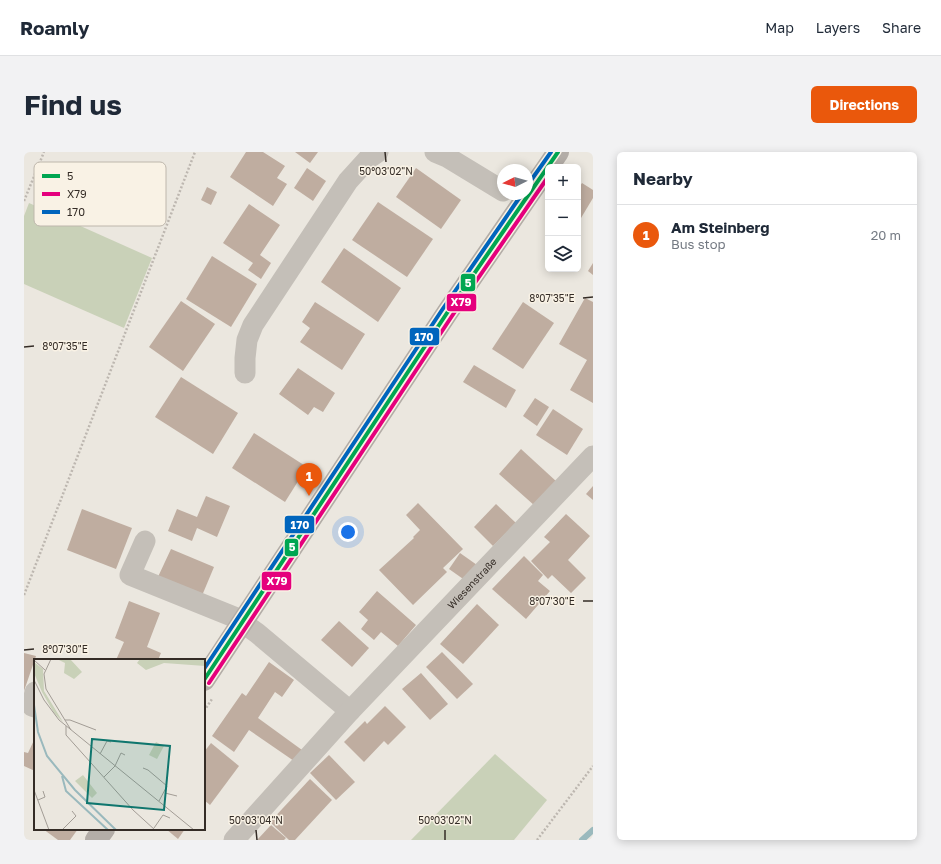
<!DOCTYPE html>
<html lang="en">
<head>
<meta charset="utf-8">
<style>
  :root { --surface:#fff; --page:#f2f2f3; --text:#1f2937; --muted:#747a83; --line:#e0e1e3; --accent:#ea580c }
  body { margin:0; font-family:"Golos Text",sans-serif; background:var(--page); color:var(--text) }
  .controls { position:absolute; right:12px; top:12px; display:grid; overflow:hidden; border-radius:6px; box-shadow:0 2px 10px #0003 }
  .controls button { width:36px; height:36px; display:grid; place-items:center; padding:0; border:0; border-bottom:1px solid var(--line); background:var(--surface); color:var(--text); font:20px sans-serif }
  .compass { position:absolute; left:473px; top:12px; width:36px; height:36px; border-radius:50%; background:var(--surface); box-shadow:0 2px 10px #0003; rotate:265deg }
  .you { position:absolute; left:324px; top:380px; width:14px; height:14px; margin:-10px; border:3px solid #fff; border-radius:50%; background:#1a73e8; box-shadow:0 0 0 6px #1a73e833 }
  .badge { display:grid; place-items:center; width:26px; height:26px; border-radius:50%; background:var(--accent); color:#fff; font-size:13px; font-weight:700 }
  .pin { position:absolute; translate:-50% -33px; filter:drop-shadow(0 1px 2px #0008) }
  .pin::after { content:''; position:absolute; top:21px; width:14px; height:12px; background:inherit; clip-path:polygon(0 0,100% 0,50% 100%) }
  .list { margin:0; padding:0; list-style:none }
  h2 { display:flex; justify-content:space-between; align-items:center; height:52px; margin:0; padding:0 16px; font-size:17px }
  h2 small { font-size:13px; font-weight:400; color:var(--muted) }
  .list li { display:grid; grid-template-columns:26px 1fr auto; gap:12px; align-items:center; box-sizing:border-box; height:60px; padding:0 16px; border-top:1px solid var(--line) }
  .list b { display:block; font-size:15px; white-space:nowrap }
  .list p { margin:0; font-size:13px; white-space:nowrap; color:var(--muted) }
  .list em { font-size:13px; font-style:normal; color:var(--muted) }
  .icon { flex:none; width:22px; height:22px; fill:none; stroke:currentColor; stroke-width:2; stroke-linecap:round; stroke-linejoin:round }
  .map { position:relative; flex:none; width:569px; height:688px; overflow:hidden; border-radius:6px }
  header { display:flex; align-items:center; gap:24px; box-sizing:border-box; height:56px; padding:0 20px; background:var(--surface); border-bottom:1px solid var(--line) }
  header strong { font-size:19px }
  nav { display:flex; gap:22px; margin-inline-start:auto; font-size:14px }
  .intro { display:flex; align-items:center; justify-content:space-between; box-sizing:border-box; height:96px; padding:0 24px }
  h1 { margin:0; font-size:28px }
  .button { padding:10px 18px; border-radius:6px; background:var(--accent); color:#fff; font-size:14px; font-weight:700 }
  main { display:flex; gap:24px; padding:0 24px }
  aside { flex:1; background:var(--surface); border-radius:6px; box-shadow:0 2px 10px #0003 }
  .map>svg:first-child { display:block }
</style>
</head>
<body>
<header>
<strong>Roamly</strong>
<nav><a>Map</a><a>Layers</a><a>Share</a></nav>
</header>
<div class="intro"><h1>Find us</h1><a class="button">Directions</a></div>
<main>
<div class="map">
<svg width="569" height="688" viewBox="0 0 569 688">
  <rect width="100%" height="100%" fill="#ebe7df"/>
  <g fill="#c9d1b8">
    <polygon points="5,51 128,106 100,176 0,132 0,64"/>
    <polygon points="471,602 523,648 490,688 387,688"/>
  </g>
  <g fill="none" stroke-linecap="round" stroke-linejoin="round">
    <polyline stroke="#9ab9bd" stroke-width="6" points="558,688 569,678"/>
  </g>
  <g fill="#bfada0">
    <polygon points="222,0 239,0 261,14 253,26 263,32 249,54 206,25"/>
    <polygon points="271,0 294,0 286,11"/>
    <polygon points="283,16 302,29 289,49 270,36"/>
    <polygon points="392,16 437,48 417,77 372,45"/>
    <polygon points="558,31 569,38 569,46 554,71 554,37"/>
    <polygon points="183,35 193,40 187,53 177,48"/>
    <polygon points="354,50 409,87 383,125 328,88"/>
    <polygon points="225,52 256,73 236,103 247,111 237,127 224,118 229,111 199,91"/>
    <polygon points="320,96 377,136 354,170 297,130"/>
    <polygon points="188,104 233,132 207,175 162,147"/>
    <polygon points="569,111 569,123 564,119"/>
    <polygon points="561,146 569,150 569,251 546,238 563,208 535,192"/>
    <polygon points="157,149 191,172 159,219 125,195"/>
    <polygon points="291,150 341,182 318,218 276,190 286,176 278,170"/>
    <polygon points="499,150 530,171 499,217 468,197"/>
    <polygon points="450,213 492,238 482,256 439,230"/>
    <polygon points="274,216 311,241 299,260 290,255 284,263 255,242"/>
    <polygon points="157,225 214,261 189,302 131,265"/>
    <polygon points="511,246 525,255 513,274 499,264"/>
    <polygon points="529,257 559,277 543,303 512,283"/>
    <polygon points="230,281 283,315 261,350 208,316"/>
    <polygon points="497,297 533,330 511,354 475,322"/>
    <polygon points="569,334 569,348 562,342"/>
    <polygon points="182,344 206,354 193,385 173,376 168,389 144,379 153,357 173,365"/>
    <polygon points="394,351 439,397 419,416 423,420 389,453 355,418 390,386 389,385 396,378 382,363"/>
    <polygon points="472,352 492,371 469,394 450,375"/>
    <polygon points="58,357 108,376 92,417 43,398"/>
    <polygon points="542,362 566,384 544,408 562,426 547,441 528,423 524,427 507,409 526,390 520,385"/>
    <polygon points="147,397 190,415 177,446 133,427"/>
    <polygon points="436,401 453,413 442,429 425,417"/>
    <polygon points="500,404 519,423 514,429 526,439 502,467 468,437"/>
    <polygon points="353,439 392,473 374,494 357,480 350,488 337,477 344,468 335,460"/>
    <polygon points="105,449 136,461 123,495 137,501 134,508 92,508 100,490 91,486"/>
    <polygon points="453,452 475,473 439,512 416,492"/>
    <polygon points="315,469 345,496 328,515 297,488"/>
    <polygon points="418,500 449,532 433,547 402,515"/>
    <polygon points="0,501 12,504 0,539"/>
    <polygon points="245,510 270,528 258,545 251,540 234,566 278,598 270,609 225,578 210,600 188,584 218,541 222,544"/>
    <polygon points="397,521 424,552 406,568 378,537"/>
    <polygon points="361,554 382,575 364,593 360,589 340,610 320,590 341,569 343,572"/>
    <polygon points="11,586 11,619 0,614 0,600 4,601"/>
    <polygon points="187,591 215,614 186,653 180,648 180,600"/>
    <polygon points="305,603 331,630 312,648 286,621"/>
    <polygon points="286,627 308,648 271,688 265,688 246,670"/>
    <polygon points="247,673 262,686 260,688 233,688"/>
    <polygon points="19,677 54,677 46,688 34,688"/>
    <polygon points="142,677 161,677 154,687"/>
  </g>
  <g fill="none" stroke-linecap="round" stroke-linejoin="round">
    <g stroke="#bdb7b0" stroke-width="2.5" stroke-dasharray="2 2" stroke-linecap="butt">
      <polyline points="0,49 20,0"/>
      <polyline points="0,443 171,0"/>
      <polyline points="180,559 188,547"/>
      <polyline points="513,688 569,614"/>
    </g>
    <g stroke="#c4bfb8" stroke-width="21">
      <polyline points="411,0 423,5 479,39"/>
      <polyline points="221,221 221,206 223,188 229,173 324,29 344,7 354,0"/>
      <polyline points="121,389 106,423 220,469"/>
      <polyline points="219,471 233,481 326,559"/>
      <polyline points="11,540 8,554 11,555"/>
      <path id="s1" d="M 210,688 L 326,559 L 569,304"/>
    </g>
    <g stroke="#b3ada7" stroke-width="22">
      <polyline points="180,528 423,161 534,0"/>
      <polyline points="72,688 80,677"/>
    </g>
    <g stroke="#f9f2e5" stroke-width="7">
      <polyline id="bus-1" points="180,528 423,161 534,0"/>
    </g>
    <g stroke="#f9f2e5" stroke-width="7">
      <polyline id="bus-2" points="185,531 428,164 524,25"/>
    </g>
    <g stroke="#f9f2e5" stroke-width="7">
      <g id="bus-3">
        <polyline points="503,34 527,0"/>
        <polyline points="180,517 418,158 498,42"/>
      </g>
    </g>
    <use href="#bus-1" stroke="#00a651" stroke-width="4"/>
    <use href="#bus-2" stroke="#e5007d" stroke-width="4"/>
    <use href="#bus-3" stroke="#0065bd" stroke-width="4"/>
  </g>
  <path fill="none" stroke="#342c26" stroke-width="1.5" d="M 361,0 L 362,10M 559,146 L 569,145M 0,195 L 10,194M 559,449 L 569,449M 0,498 L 10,497M 232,678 L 233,688M 421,678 L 421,688"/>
  <g text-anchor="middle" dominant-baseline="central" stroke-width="3" stroke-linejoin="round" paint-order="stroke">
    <g font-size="10" fill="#342c26" stroke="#f9f2e5">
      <text stroke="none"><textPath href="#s1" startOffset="350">Wiesenstraße</textPath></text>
    </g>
  </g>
  <g transform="translate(10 507)">
    <rect width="171" height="171" fill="#ebe7df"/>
    <path d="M 23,0 L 36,0 L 48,13 L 40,20 L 30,14 L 31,4 ZM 106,0 L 171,0 L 171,7 L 130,4 L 112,11 L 103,4 ZM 0,3 L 9,10 L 10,32 L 29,63 L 20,54 L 8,33 L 0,14 ZM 122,83 L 130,87 L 123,100 L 115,96 ZM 49,116 L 63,134 L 58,139 L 41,122 Z" fill="#c9d1b8"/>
    <path fill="none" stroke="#9ab9bd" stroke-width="2" d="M 0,46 L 4,73 L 13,97 L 41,131 L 82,171M 28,117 L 32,132 L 74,171"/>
    <path fill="none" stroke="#a29c95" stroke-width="1" d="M 17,0 L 10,15 L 12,30 L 37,71M 0,1 L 11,11M 0,21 L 10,41 L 25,61 L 160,171M 31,61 L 36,61 L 62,71M 32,67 L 32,76 L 49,95 L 99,151 L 121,171M 66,95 L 73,82 L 77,83M 81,107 L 87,94 L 91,96M 109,109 L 114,111 L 133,127 L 125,142M 70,118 L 81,107M 0,131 L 15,171M 131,134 L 143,137M 4,141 L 11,138 L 9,132M 120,169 L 129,156 L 136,159M 28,171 L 42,157 L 38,152"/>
    <path fill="#0f766e" fill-opacity="0.15" stroke="#0f766e" stroke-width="2" d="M 58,80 L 136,87 L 130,151 L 53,144 Z"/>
    <rect width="171" height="171" fill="none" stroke="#342c26" stroke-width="2"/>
  </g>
  <rect x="10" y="10" width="132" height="64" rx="6" fill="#f9f2e5" stroke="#beb7ac" stroke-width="1"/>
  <rect x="18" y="22" width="18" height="4" fill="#00a651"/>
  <rect x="18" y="40" width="18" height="4" fill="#e5007d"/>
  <rect x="18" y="58" width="18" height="4" fill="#0065bd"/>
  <g font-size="11" fill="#342c26">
    <text x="43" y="28">5</text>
    <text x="43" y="46">X79</text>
    <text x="43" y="64">170</text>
  </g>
  <g font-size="10" text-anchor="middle" fill="#342c26" stroke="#f9f2e5" stroke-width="3" stroke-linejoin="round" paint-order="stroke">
    <text x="362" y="23">50°03'02"N</text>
    <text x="528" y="150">8°07'35"E</text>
    <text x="41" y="198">8°07'35"E</text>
    <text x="528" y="453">8°07'30"E</text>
    <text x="41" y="501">8°07'30"E</text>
    <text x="232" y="672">50°03'04"N</text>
    <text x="421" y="672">50°03'02"N</text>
  </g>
  <g stroke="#f9f2e5" stroke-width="1.5">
    <rect x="436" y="121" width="16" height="19" rx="4" fill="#00a651"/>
    <rect x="422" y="141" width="31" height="19" rx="4" fill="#e5007d"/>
    <rect x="385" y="175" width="31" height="19" rx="4" fill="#0065bd"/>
    <rect x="260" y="363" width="31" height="19" rx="4" fill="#0065bd"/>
    <rect x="260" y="386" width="15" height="19" rx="4" fill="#00a651"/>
    <rect x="237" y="419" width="31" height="20" rx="4" fill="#e5007d"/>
  </g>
  <g font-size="11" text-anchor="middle" font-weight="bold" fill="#fff">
    <text x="444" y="135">5</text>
    <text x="437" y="154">X79</text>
    <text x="400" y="189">170</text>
    <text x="276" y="377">170</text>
    <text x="268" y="399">5</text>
    <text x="253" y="433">X79</text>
  </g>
</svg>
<div class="controls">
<button>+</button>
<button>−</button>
<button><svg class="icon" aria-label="layers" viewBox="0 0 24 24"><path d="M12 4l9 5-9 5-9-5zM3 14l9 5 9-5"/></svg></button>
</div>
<svg class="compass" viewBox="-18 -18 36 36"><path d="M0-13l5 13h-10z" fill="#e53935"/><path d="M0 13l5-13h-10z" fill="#747a83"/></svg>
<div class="you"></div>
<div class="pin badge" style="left:285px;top:344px">1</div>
</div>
<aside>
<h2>Nearby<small></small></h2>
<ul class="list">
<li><span class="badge">1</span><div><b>Am Steinberg</b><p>Bus stop</p></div><em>20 m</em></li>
</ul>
</aside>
</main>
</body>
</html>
